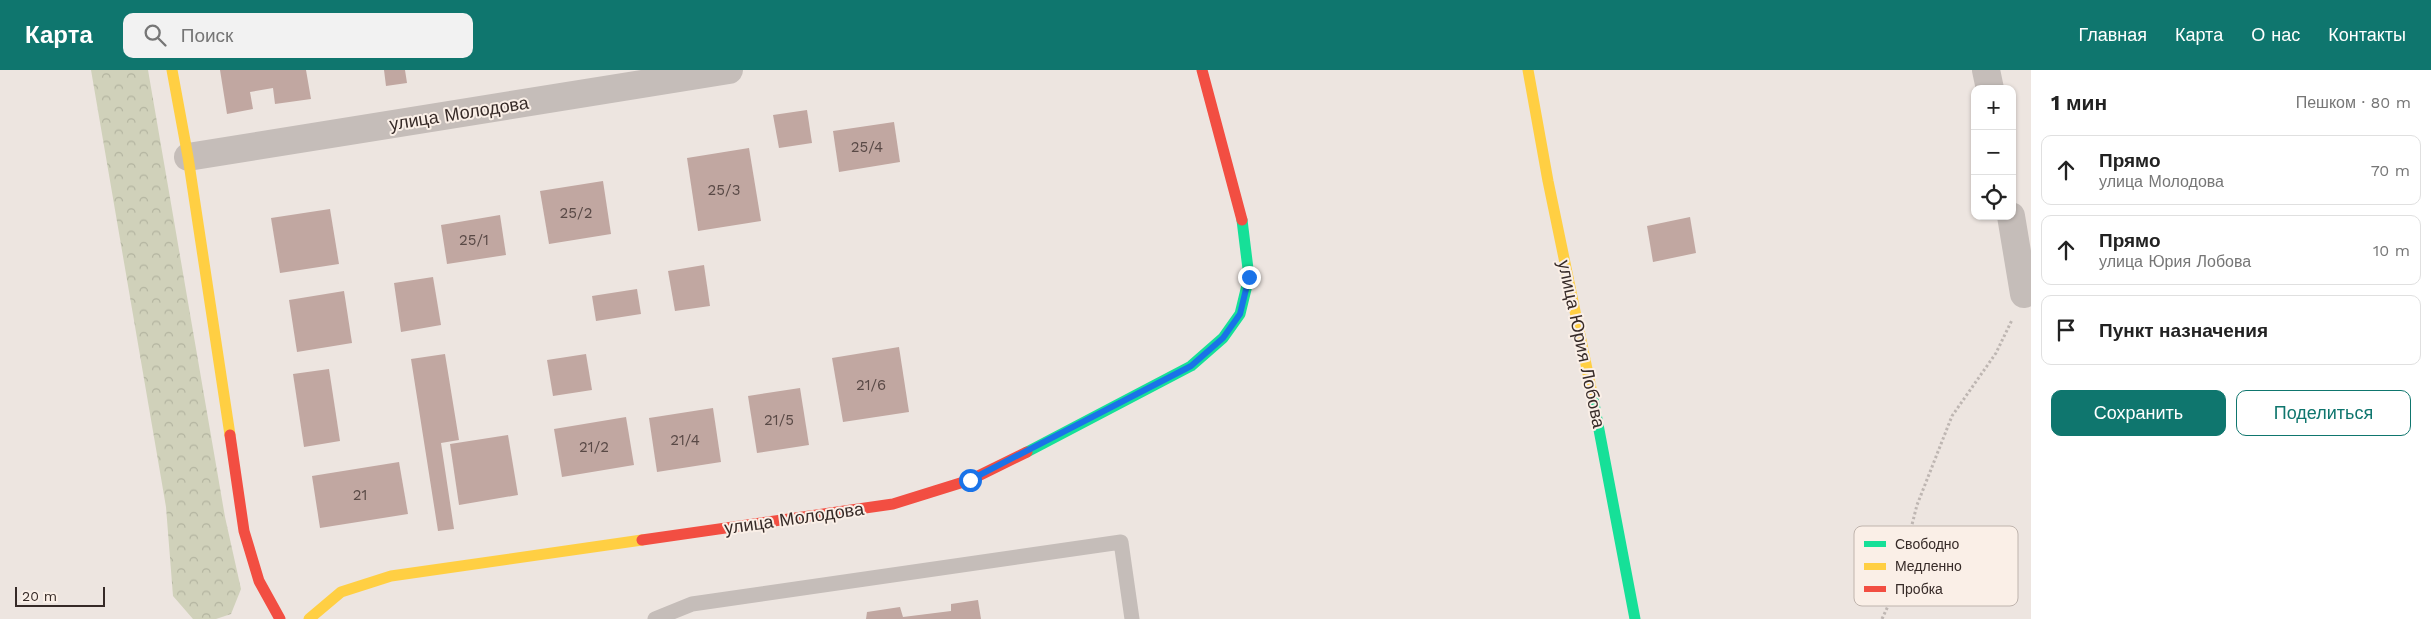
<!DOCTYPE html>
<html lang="ru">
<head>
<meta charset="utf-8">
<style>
  :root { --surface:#fff; --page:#f2f2f2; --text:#222; --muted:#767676; --line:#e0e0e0; --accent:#0f766e }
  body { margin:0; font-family:"Work Sans",sans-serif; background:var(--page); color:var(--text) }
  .controls { position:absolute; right:15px; top:15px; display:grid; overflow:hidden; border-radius:10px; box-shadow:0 1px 4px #0004 }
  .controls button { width:45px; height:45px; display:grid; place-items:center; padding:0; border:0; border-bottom:1px solid var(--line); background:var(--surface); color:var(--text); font:25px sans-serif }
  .scale { position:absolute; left:15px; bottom:12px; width:90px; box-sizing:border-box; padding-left:5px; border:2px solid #362a27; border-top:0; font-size:14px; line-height:18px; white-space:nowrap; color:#362a27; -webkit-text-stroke:4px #faefe7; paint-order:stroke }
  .stop { position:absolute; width:15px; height:15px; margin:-11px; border:4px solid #1a73e8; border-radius:50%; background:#fff }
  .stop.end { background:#1a73e8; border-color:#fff; box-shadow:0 1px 5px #0008 }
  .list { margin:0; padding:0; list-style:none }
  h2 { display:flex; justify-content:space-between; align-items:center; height:65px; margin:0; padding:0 20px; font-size:21px }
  h2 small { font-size:16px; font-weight:400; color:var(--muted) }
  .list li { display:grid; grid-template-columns:32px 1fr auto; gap:15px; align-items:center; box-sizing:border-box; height:70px; margin:0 10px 10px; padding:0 10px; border:1px solid var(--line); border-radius:10px }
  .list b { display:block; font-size:19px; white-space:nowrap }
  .list p { margin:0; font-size:16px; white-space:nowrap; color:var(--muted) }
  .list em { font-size:16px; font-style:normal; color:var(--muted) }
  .actions { display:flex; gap:10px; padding:15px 20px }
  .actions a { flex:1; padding:11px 0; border:1px solid var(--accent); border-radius:10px; text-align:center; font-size:18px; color:var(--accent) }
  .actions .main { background:var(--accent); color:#fff }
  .icon { flex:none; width:28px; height:28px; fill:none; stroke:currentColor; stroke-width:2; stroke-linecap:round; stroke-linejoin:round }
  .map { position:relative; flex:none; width:2031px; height:549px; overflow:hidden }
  header { display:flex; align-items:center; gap:30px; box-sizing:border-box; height:70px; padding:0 25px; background:var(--accent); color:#fff }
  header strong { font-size:24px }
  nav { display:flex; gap:28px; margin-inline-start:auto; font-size:18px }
  .search { width:350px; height:45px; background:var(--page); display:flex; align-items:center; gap:12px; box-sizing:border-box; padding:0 18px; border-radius:10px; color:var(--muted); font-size:19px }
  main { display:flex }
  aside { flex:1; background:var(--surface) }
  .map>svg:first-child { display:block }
</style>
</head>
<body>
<header>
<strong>Карта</strong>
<div class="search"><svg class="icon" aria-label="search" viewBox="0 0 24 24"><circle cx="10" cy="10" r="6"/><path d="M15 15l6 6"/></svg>Поиск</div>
<nav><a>Главная</a><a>Карта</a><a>О нас</a><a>Контакты</a></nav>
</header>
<main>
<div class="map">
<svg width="2031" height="549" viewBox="0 0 2031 549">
  <defs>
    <pattern id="forest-crowns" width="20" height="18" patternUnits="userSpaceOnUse" patternTransform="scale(1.25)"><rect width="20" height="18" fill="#d0d1ba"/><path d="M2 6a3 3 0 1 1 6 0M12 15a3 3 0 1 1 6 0" fill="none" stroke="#b3b4a0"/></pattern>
  </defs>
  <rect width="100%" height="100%" fill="#ede5e0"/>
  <polygon fill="url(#forest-crowns)" points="91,0 148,0 225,447 241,519 231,544 216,549 193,549 173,526 166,437"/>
  <g fill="#c1a7a1">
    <polygon points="220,0 306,0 311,29 275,34 273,18 250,22 253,39 227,44"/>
    <polygon points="384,0 405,0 407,13 386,16"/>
    <polygon points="807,40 812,73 779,78 773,45"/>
    <polygon points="894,52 900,92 839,102 833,61"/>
    <polygon points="749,78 761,151 698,161 687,88"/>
    <polygon points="603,111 611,164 549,174 540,121"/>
    <polygon points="330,139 339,194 280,203 271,148"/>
    <polygon points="500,145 506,185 447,194 441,155"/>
    <polygon points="1690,147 1696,183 1653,192 1647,156"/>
    <polygon points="704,195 710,236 675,241 668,201"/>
    <polygon points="433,207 441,255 401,262 394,213"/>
    <polygon points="637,219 641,244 596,251 592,226"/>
    <polygon points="344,221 352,273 297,282 289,230"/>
    <polygon points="899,277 909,342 843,352 832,288"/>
    <polygon points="445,284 459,370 441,373 454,459 438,461 411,289"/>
    <polygon points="586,284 592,320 553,326 547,290"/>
    <polygon points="329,299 340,371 304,377 293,304"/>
    <polygon points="800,318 809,375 757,383 748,326"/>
    <polygon points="713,338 721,392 657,402 649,348"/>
    <polygon points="626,347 634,395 562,407 554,359"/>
    <polygon points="508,365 518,425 459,435 450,374"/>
    <polygon points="399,392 408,444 320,458 312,406"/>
    <polygon points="978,530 981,549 866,549 867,542 900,537 903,547 951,541 951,534"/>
  </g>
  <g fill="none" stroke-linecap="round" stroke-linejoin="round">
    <polyline stroke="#beb6b2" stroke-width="3" stroke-dasharray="2.5 2.5" stroke-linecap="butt" points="1882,549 1895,521 1917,435 1952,346 1996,283 2012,250"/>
    <polyline stroke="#c5bdb9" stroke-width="15" points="655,549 692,534 1121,472 1132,549"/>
    <g stroke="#c5bdb9" stroke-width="28">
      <polyline points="1986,0 1990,19"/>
      <polyline points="188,87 729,0"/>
      <polyline points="2011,146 2024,224"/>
    </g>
    <g stroke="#16e098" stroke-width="11">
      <polyline points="1592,323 1635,549"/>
      <polyline points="1027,382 1191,296 1223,268 1240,244 1249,207 1242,150"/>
    </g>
    <g stroke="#ffcf43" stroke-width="11">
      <polyline points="172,0 188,87 230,365"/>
      <polyline points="1528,0 1548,111 1592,323"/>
      <polyline points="309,549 341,522 391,506 642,470"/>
    </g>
    <g stroke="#f24e42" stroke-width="11">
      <polyline points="1202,0 1242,150"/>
      <polyline points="230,365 244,461 259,511 280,549"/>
      <polyline points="642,470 893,434 970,410 1027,382"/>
    </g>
  </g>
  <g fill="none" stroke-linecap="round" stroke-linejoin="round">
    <polyline stroke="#1a73e8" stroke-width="6" points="970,410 1191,296 1223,268 1240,244 1249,207"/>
  </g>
  <g text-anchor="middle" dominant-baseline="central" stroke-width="4" stroke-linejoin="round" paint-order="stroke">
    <g font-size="15" fill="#594946">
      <text x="867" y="77">25/4</text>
      <text x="724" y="120">25/3</text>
      <text x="576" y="143">25/2</text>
      <text x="474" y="170">25/1</text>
      <text x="871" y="315">21/6</text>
      <text x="779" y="350">21/5</text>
      <text x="685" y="370">21/4</text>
      <text x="594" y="377">21/2</text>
      <text x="360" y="425">21</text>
    </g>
    <g font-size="18" fill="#362a27" stroke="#faefe7">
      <text transform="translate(459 43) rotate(-9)">улица Молодова</text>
      <text transform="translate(1582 274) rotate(78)">улица Юрия Лобова</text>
      <text transform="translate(794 448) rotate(-8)">улица Молодова</text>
    </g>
  </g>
  <rect x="1854" y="456" width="164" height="80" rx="8" fill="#faefe7" stroke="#bfb4ad" stroke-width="1"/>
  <rect x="1864" y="471" width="22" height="6" fill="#16e098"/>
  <rect x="1864" y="493" width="22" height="7" fill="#ffcf43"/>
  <rect x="1864" y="516" width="22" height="6" fill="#f24e42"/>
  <g font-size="14" fill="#362a27">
    <text x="1895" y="479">Свободно</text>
    <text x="1895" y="501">Медленно</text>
    <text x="1895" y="524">Пробка</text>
  </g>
</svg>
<div class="controls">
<button>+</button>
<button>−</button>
<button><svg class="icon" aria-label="locate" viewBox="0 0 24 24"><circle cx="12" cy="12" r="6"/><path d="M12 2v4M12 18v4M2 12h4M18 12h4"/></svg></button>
</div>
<div class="scale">20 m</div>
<div class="stop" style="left:970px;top:410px"></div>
<div class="stop end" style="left:1249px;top:207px"></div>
</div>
<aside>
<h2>1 мин<small>Пешком · 80 m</small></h2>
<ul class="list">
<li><svg class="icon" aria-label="ahead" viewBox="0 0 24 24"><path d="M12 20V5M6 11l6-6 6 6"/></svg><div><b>Прямо</b><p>улица Молодова</p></div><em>70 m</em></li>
<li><svg class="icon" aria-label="ahead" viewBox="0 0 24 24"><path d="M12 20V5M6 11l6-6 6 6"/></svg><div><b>Прямо</b><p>улица Юрия Лобова</p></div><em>10 m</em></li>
<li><svg class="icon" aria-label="arrive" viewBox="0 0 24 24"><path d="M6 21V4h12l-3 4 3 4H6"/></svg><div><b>Пункт назначения</b></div></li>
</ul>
<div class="actions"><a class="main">Сохранить</a><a>Поделиться</a></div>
</aside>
</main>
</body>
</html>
